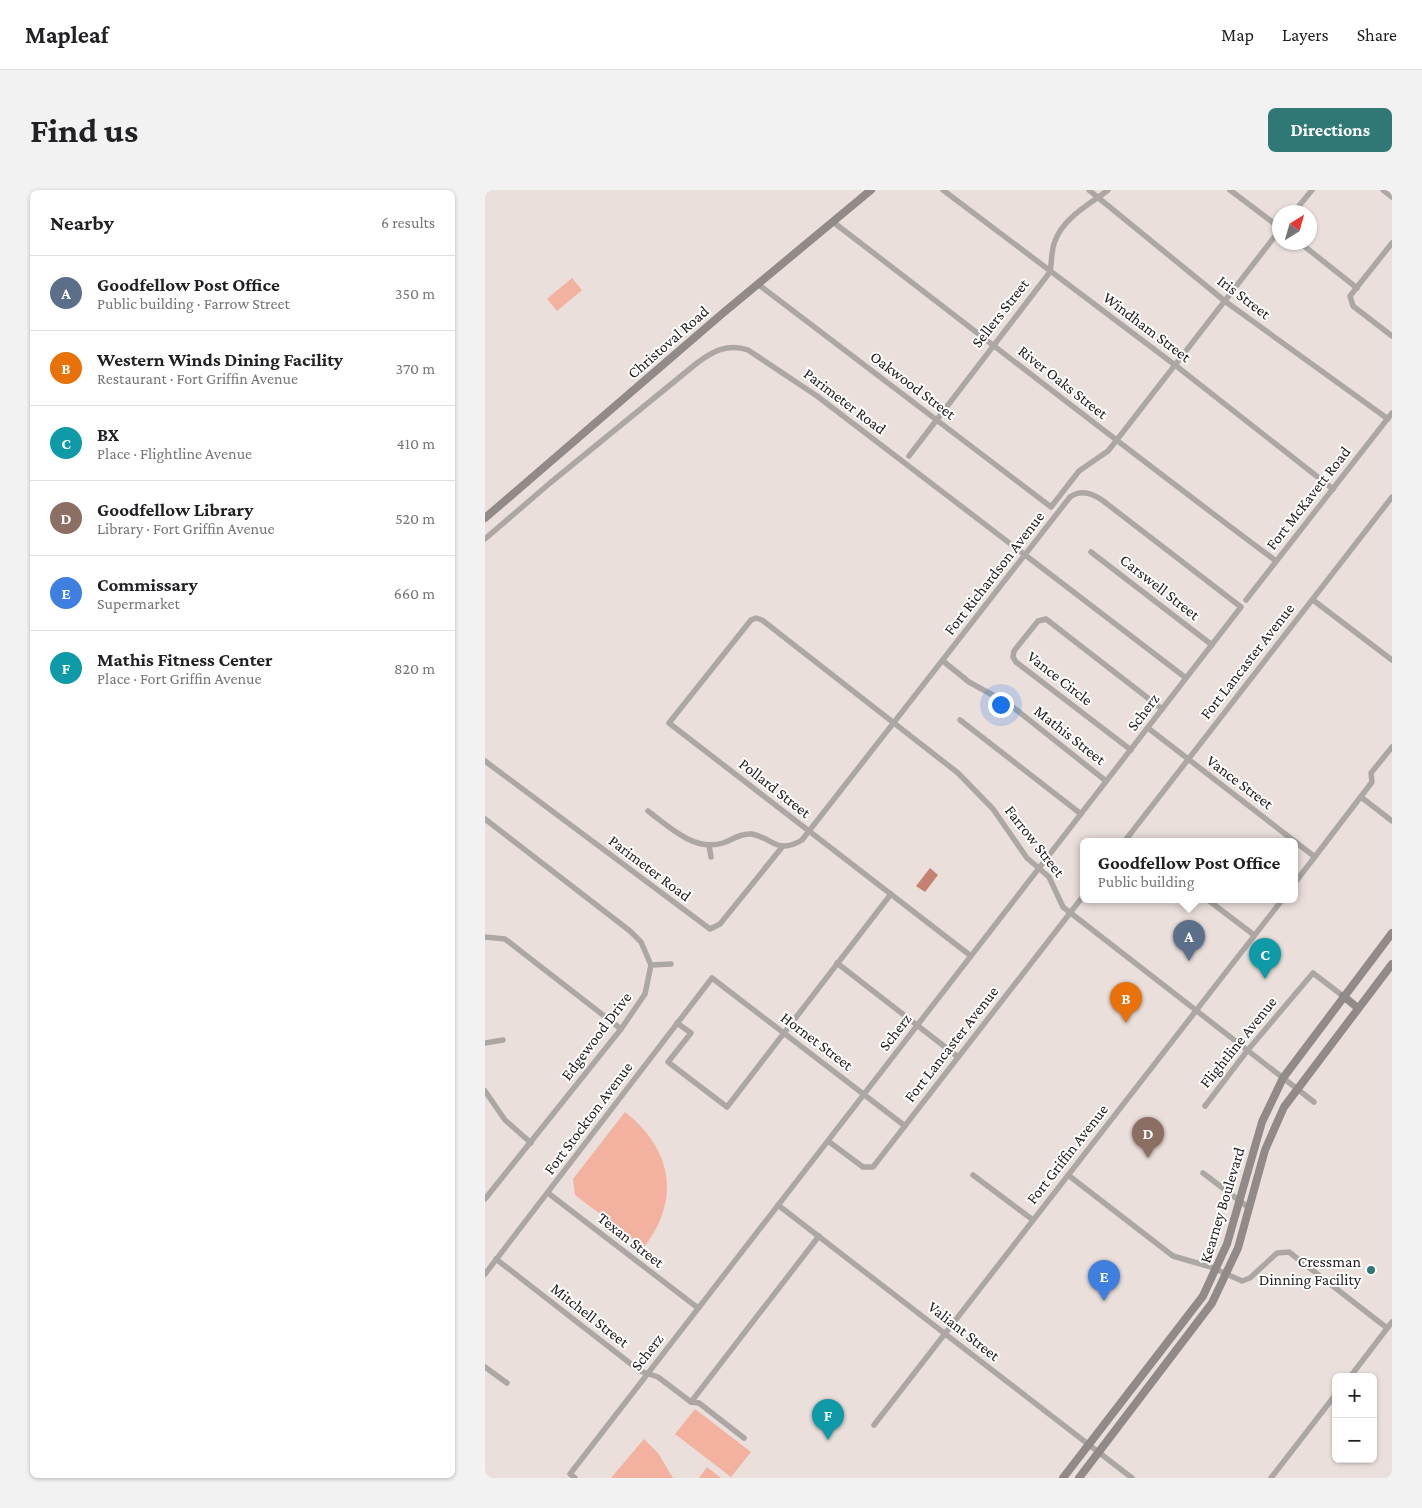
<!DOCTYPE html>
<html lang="en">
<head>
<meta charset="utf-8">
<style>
  :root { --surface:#fff; --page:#f2f2f2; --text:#202124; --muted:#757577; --line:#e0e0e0; --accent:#307875 }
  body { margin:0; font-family:"Crimson Pro",serif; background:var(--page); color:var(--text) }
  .controls { position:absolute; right:15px; bottom:15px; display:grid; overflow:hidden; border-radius:8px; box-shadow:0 1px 4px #0004 }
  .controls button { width:45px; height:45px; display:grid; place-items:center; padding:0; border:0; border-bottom:1px solid var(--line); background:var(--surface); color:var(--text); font:25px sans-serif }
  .compass { position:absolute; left:787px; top:15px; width:45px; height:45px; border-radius:50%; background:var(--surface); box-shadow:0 1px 4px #0004; rotate:37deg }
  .you { position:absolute; left:515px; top:514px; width:18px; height:18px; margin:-12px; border:4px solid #fff; border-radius:50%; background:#1a73e8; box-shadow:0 0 0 8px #1a73e833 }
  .badge { display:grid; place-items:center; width:32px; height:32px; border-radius:50%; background:var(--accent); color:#fff; font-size:16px; font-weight:700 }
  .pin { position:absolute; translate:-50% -41px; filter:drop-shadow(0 1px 2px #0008) }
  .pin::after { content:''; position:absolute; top:26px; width:18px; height:15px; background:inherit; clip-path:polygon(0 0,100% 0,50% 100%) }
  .popup { position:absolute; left:595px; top:648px; width:218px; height:65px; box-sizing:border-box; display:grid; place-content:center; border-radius:8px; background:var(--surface); filter:drop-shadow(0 1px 4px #0005); font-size:16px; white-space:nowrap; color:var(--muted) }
  .popup b { font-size:19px; color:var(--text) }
  .popup::after { content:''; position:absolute; left:50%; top:100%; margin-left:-10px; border:10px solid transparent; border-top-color:var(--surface) }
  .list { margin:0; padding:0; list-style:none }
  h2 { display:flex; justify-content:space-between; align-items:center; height:65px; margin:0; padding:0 20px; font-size:21px }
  h2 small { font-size:16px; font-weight:400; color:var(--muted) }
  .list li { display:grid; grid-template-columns:32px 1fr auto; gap:15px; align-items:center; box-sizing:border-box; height:75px; padding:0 20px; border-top:1px solid var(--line) }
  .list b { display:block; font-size:19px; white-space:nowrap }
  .list p { margin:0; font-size:16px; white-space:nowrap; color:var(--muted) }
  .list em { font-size:16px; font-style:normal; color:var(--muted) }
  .map { position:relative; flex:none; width:907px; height:1288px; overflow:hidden; border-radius:8px }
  header { display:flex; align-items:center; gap:30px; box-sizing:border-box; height:70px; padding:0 25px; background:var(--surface); border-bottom:1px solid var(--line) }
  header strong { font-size:24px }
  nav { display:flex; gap:28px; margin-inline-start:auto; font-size:18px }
  .intro { display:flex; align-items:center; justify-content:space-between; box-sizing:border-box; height:120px; padding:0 30px }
  h1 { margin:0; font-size:35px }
  .button { padding:12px 22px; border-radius:8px; background:var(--accent); color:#fff; font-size:18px; font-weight:700 }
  main { display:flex; gap:30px; padding:0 30px }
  aside { flex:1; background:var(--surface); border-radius:8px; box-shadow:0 1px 4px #0004 }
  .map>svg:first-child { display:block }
</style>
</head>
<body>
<header>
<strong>Mapleaf</strong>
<nav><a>Map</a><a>Layers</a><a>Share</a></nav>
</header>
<div class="intro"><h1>Find us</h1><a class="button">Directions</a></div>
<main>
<aside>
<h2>Nearby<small>6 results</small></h2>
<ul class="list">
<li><span class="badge" style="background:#5c6f8a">A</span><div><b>Goodfellow Post Office</b><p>Public building · Farrow Street</p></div><em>350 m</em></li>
<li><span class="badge" style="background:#e8710a">B</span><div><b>Western Winds Dining Facility</b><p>Restaurant · Fort Griffin Avenue</p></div><em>370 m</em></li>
<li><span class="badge" style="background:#0f9aa8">C</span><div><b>BX</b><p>Place · Flightline Avenue</p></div><em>410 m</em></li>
<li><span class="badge" style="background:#8d6e63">D</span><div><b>Goodfellow Library</b><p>Library · Fort Griffin Avenue</p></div><em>520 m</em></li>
<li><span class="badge" style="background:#3f7fe0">E</span><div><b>Commissary</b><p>Supermarket</p></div><em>660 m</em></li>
<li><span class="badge" style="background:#0f9aa8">F</span><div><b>Mathis Fitness Center</b><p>Place · Fort Griffin Avenue</p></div><em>820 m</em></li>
</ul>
</aside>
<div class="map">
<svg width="907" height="1288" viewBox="0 0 907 1288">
  <rect width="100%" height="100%" fill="#eadfdb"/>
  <g fill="#f3b19f">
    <polygon points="87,88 97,100 72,121 62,109"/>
    <path d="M 140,922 C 187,959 196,1009 159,1057 L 90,1005 L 88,989 Z"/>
    <polygon points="210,1219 266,1262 246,1287 190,1244"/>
    <polygon points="159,1249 173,1263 188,1288 126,1288"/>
    <polygon points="222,1277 236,1288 214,1288"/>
  </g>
  <polygon fill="#c68271" points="445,678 453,685 440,702 431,696"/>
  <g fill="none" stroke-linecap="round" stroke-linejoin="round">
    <g stroke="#aca7a5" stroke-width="5.5">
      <polyline points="458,0 690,175 848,299"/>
      <polyline points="604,0 741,112 903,229"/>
      <polyline points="745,0 794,37"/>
      <polyline points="898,0 907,7"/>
      <polyline points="809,22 827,0"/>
      <path d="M 348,32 C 496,145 642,260 791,371"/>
      <polyline points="814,52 872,98"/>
      <polyline points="907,53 865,106 868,116 907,146"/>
      <polyline points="274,95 566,317 594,281 623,261 631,251 794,41"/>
      <path d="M 424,266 L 565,82 C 567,72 566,60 570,51 C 579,27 604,15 623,0"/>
      <path d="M 0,349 L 65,293 L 212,173 C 228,161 243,153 263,160 L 332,206 L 701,488"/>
      <polyline points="606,362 727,455"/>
      <polyline points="761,410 907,223"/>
      <polyline points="828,410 907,470"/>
      <polyline points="458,471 484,492 524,514 621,591"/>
      <polyline points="475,530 596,624"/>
      <polyline points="663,538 830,667"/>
      <polyline points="646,560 531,472 528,467 529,461 553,431 561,429 677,519"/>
      <polyline points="0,571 225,739 235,734 298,656"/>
      <polyline points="876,607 907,631"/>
      <polyline points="0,629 145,741 156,752 166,775 160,804 136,839 0,1009"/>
      <polyline points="639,652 907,307"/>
      <polyline points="224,655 226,667"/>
      <polyline points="809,694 887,592 886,583 907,557"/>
      <polyline points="723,710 769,745"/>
      <polyline points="0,747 20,749 136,839"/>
      <polyline points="486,766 184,533 266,430 271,428 277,430 473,583 508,619 542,668 564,687 578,717 829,912"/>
      <polyline points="352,773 473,867"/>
      <polyline points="166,775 186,774"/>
      <polyline points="192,833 206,843 183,872 242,917 406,704"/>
      <polyline points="0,853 18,850"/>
      <polyline points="0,901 20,930 46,953"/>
      <polyline points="720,916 762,861 828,783 858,806"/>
      <polyline points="343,951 378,977 388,977 599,705"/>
      <polyline points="718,983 764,1018"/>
      <polyline points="488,985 548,1030"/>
      <polyline points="583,985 688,1066 726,1077 757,1091 765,1088 792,1063 804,1062 902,1138"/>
      <polyline points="63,1003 213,1118"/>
      <polyline points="293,1015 647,1288"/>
      <polyline points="11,1069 155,1181 173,1187 206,1212 214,1213 259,1248"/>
      <polyline points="0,1084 227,788 420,936"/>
      <polyline points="0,1177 22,1193"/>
      <polyline points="865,1187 907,1132"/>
      <polyline points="206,1212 334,1046"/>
      <polyline points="389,1235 797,710"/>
      <path d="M 90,1288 L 85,1284 L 756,417 L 617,310 C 607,303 596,299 585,307 L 317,650 C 292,665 288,648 267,644 C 255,643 247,650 238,653 C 209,662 183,636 163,621"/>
      <polyline points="786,1288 851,1204"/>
    </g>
    <g stroke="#918a88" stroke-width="8">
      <polyline points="0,328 238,123 386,0"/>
      <polyline points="858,806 873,818"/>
      <polyline points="578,1288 718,1106 742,1054 777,932 798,888 907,743"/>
      <polyline points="594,1288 727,1113 753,1058 780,960 799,917 907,774"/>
    </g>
  </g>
  <circle fill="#307875" stroke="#fff" stroke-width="2" cx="886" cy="1080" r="5"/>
  <g text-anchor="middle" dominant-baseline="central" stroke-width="4" stroke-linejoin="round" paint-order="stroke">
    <g font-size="16" fill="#262221" stroke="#fff">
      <text transform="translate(759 107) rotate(37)">Iris Street</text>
      <text transform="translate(515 123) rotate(-52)">Sellers Street</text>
      <text transform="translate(662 137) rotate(37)">Windham Street</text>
      <text transform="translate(183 152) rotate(-41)">Christoval Road</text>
      <text transform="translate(578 192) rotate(38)">River Oaks Street</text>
      <text transform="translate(428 195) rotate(37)">Oakwood Street</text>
      <text transform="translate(360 211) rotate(37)">Parimeter Road</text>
      <text transform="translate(823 308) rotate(-52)">Fort McKavett Road</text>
      <text transform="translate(509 383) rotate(-52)">Fort Richardson Avenue</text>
      <text transform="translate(675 397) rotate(38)">Carswell Street</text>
      <text transform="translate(762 471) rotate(-52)">Fort Lancaster Avenue</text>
      <text transform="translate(575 488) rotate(38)">Vance Circle</text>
      <text transform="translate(658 522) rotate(-53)">Scherz</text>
      <text transform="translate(585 545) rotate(38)">Mathis Street</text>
      <text transform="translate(755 592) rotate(37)">Vance Street</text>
      <text transform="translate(290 598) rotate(38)">Pollard Street</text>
      <text transform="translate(550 651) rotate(52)">Farrow Street</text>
      <text transform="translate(165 678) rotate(37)">Parimeter Road</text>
      <text transform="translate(410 842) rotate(-52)">Scherz</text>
      <text transform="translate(111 846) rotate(-53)">Edgewood Drive</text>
      <text transform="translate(332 851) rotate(37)">Hornet Street</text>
      <text transform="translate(753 852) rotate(-51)">Flightline Avenue</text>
      <text transform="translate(466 854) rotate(-52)">Fort Lancaster Avenue</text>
      <text transform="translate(103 928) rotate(-53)">Fort Stockton Avenue</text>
      <text transform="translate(582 964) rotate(-52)">Fort Griffin Avenue</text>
      <text transform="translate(737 1015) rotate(-73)">Kearney Boulevard</text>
      <text transform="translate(146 1050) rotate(38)">Texan Street</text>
      <text transform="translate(105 1125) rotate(38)">Mitchell Street</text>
      <text transform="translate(479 1141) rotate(38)">Valiant Street</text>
      <text transform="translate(162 1162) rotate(-52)">Scherz</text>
    </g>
    <g font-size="16" fill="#262221" stroke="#fff" text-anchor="end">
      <text x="876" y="1071">Cressman<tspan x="876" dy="18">Dinning Facility</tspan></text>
    </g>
  </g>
</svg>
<div class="controls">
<button>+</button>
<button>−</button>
</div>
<svg class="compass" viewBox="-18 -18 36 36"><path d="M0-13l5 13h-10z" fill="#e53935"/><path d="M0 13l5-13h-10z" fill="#757577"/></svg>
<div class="you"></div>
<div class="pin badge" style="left:704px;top:771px;background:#5c6f8a">A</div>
<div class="popup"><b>Goodfellow Post Office</b>Public building</div>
<div class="pin badge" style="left:641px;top:833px;background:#e8710a">B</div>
<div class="pin badge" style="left:780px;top:789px;background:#0f9aa8">C</div>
<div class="pin badge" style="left:663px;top:968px;background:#8d6e63">D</div>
<div class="pin badge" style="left:619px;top:1111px;background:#3f7fe0">E</div>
<div class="pin badge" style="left:343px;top:1250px;background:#0f9aa8">F</div>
</div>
</main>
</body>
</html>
